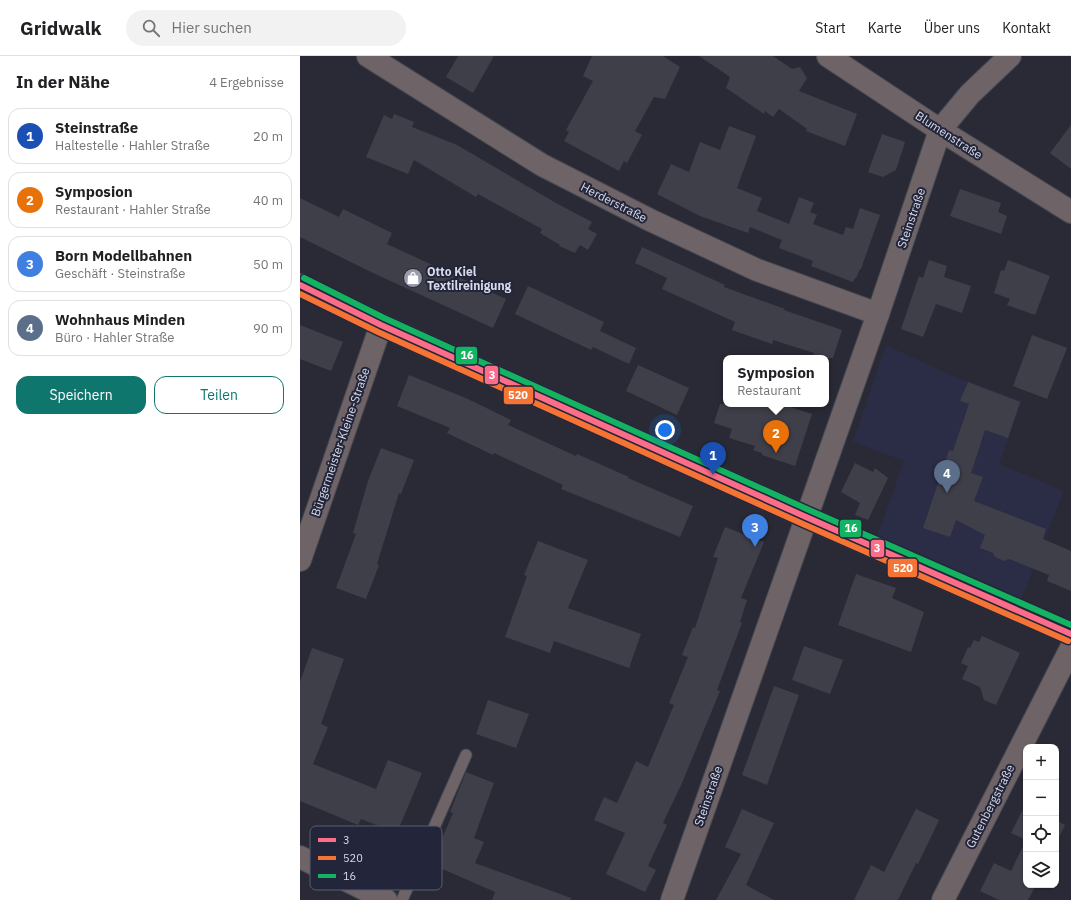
<!DOCTYPE html>
<html lang="de">
<head>
<meta charset="utf-8">
<style>
  :root { --surface:#fff; --page:#f2f2f2; --text:#202124; --muted:#757577; --line:#e0e0e0; --accent:#0f766e }
  body { margin:0; font-family:"IBM Plex Sans",sans-serif; background:var(--page); color:var(--text) }
  .controls { position:absolute; right:12px; bottom:12px; display:grid; overflow:hidden; border-radius:8px; box-shadow:0 1px 3px #0004 }
  .controls button { width:36px; height:36px; display:grid; place-items:center; padding:0; border:0; border-bottom:1px solid var(--line); background:var(--surface); color:var(--text); font:20px sans-serif }
  .you { position:absolute; left:365px; top:374px; width:14px; height:14px; margin:-10px; border:3px solid #fff; border-radius:50%; background:#1a73e8; box-shadow:0 0 0 6px #1a73e833 }
  .badge { display:grid; place-items:center; width:26px; height:26px; border-radius:50%; background:var(--accent); color:#fff; font-size:13px; font-weight:700 }
  .pin { position:absolute; translate:-50% -33px; filter:drop-shadow(0 1px 2px #0008) }
  .pin::after { content:''; position:absolute; top:21px; width:14px; height:12px; background:inherit; clip-path:polygon(0 0,100% 0,50% 100%) }
  .popup { position:absolute; left:423px; top:299px; width:106px; height:52px; box-sizing:border-box; display:grid; place-content:center; border-radius:8px; background:var(--surface); filter:drop-shadow(0 1px 3px #0005); font-size:13px; white-space:nowrap; color:var(--muted) }
  .popup b { font-size:15px; color:var(--text) }
  .popup::after { content:''; position:absolute; left:50%; top:100%; margin-left:-8px; border:8px solid transparent; border-top-color:var(--surface) }
  .list { margin:0; padding:0; list-style:none }
  h2 { display:flex; justify-content:space-between; align-items:center; height:52px; margin:0; padding:0 16px; font-size:17px }
  h2 small { font-size:13px; font-weight:400; color:var(--muted) }
  .list li { display:grid; grid-template-columns:26px 1fr auto; gap:12px; align-items:center; box-sizing:border-box; height:56px; margin:0 8px 8px; padding:0 8px; border:1px solid var(--line); border-radius:12px }
  .list b { display:block; font-size:15px; white-space:nowrap }
  .list p { margin:0; font-size:13px; white-space:nowrap; color:var(--muted) }
  .list em { font-size:13px; font-style:normal; color:var(--muted) }
  .actions { display:flex; gap:8px; padding:12px 16px }
  .actions a { flex:1; padding:9px 0; border:1px solid var(--accent); border-radius:12px; text-align:center; font-size:14px; color:var(--accent) }
  .actions .main { background:var(--accent); color:#fff }
  .icon { flex:none; width:22px; height:22px; fill:none; stroke:currentColor; stroke-width:2; stroke-linecap:round; stroke-linejoin:round }
  .map { position:relative; flex:none; width:771px; height:844px; overflow:hidden }
  header { display:flex; align-items:center; gap:24px; box-sizing:border-box; height:56px; padding:0 20px; background:var(--surface); border-bottom:1px solid var(--line) }
  header strong { font-size:19px }
  nav { display:flex; gap:22px; margin-inline-start:auto; font-size:14px }
  .search { width:280px; height:36px; background:var(--page); display:flex; align-items:center; gap:10px; box-sizing:border-box; padding:0 14px; border-radius:22px; color:var(--muted); font-size:15px }
  main { display:flex }
  aside { flex:1; background:var(--surface) }
  .map>svg:first-child { display:block }
</style>
</head>
<body>
<header>
<strong>Gridwalk</strong>
<div class="search"><svg class="icon" aria-label="search" viewBox="0 0 24 24"><circle cx="10" cy="10" r="6"/><path d="M15 15l6 6"/></svg>Hier suchen</div>
<nav><a>Start</a><a>Karte</a><a>Über uns</a><a>Kontakt</a></nav>
</header>
<main>
<aside>
<h2>In der Nähe<small>4 Ergebnisse</small></h2>
<ul class="list">
<li><span class="badge" style="background:#1a4fb4">1</span><div><b>Steinstraße</b><p>Haltestelle · Hahler Straße</p></div><em>20 m</em></li>
<li><span class="badge" style="background:#e8710a">2</span><div><b>Symposion</b><p>Restaurant · Hahler Straße</p></div><em>40 m</em></li>
<li><span class="badge" style="background:#3f7fe0">3</span><div><b>Born Modellbahnen</b><p>Geschäft · Steinstraße</p></div><em>50 m</em></li>
<li><span class="badge" style="background:#5c6f8a">4</span><div><b>Wohnhaus Minden</b><p>Büro · Hahler Straße</p></div><em>90 m</em></li>
</ul>
<div class="actions"><a class="main">Speichern</a><a>Teilen</a></div>
</aside>
<div class="map">
<svg width="771" height="844" viewBox="0 0 771 844">
  <rect width="100%" height="100%" fill="#292a35"/>
  <polygon fill="#2b2d47" points="586,289 650,319 722,345 699,408 764,435 721,544 577,481 604,405 553,386"/>
  <g fill="#3e3f49">
    <polygon points="158,0 194,0 173,37 146,21"/>
    <polygon points="292,0 363,0 380,11 365,43 354,41 335,75 342,79 327,107 324,105 319,115 264,85 269,76 266,74 293,25 283,20"/>
    <polygon points="399,0 473,0 492,13 500,11 507,22 499,35 557,58 545,90 506,75 507,73 479,53 473,61 465,55 464,58 426,32 430,21"/>
    <polygon points="94,58 114,66 112,71 157,89 256,147 292,166 288,173 297,178 288,194 280,189 275,197 259,190 260,189 240,177 242,173 178,138 176,141 114,104 108,118 66,101 84,59 92,63"/>
    <polygon points="771,69 771,113 750,97"/>
    <polygon points="429,70 456,80 437,132 462,142 457,155 489,168 499,141 514,147 510,156 517,159 513,168 543,179 546,171 553,173 560,152 580,159 561,213 560,213 556,222 555,222 553,226 511,210 513,205 479,192 482,184 450,171 448,177 400,160 357,138 371,108 389,116 400,86 420,94"/>
    <polygon points="582,78 605,86 596,114 583,121 568,116"/>
    <polygon points="660,133 701,147 698,156 707,160 701,178 650,160"/>
    <polygon points="0,142 39,161 43,153 92,177 87,188 206,243 193,272 73,217 0,181"/>
    <polygon points="342,191 425,229 424,231 485,253 484,254 542,274 533,302 512,302 514,297 473,284 472,288 432,274 435,266 362,233 367,222 335,207"/>
    <polygon points="629,204 647,210 644,221 671,230 662,257 636,248 623,281 601,273 619,220 623,222"/>
    <polygon points="708,204 750,220 735,259 707,249 710,243 694,237 701,214 704,215"/>
    <polygon points="228,230 304,266 300,275 336,292 329,308 293,291 291,294 215,258"/>
    <polygon points="0,269 43,286 31,315 0,303"/>
    <polygon points="732,279 767,292 747,343 713,330"/>
    <polygon points="338,309 389,332 377,359 326,335"/>
    <polygon points="109,319 168,343 211,364 208,369 276,400 277,398 329,421 328,422 393,450 380,481 261,433 263,429 194,397 193,399 147,377 150,372 97,350"/>
    <polygon points="668,326 720,346 708,382 685,374 671,417 683,421 674,445 746,473 743,483 771,495 771,535 747,525 749,519 709,503 704,505 695,501 693,497 680,492 685,479 656,464 650,481 623,472 649,394 653,395 669,348 660,345"/>
    <polygon points="420,348 481,348 512,358 495,410 462,399 462,397 453,394 455,390 429,382 432,373 414,367"/>
    <polygon points="81,392 114,404 101,438 99,437 77,508 79,509 66,543 36,532 56,478 53,477 68,425"/>
    <polygon points="555,407 573,416 575,412 588,422 568,464 555,459 560,447 541,436"/>
    <polygon points="425,471 464,486 441,542 447,544 440,566 442,567 417,634 420,635 382,727 363,767 367,769 348,810 356,814 345,836 306,818 325,777 294,764 304,741 317,747 336,705 348,711 374,649 369,647 388,601 382,599 393,571 395,572 418,502 413,501"/>
    <polygon points="238,485 288,504 268,552 341,578 329,612 254,585 250,597 205,581 227,520 224,519"/>
    <polygon points="556,518 596,532 592,542 624,556 611,596 538,569"/>
    <polygon points="682,580 720,597 696,649 684,644 680,631 662,623 668,610 661,607 668,591 670,592 674,584 679,586"/>
    <polygon points="504,590 543,604 530,638 492,624"/>
    <polygon points="12,592 44,603 21,668 28,671 13,708 76,733 88,704 122,717 97,777 61,763 58,769 0,745 0,626"/>
    <polygon points="474,630 499,639 467,729 442,719"/>
    <polygon points="188,644 229,658 216,692 176,678"/>
    <polygon points="166,716 194,727 174,782 184,786 175,807 271,842 271,844 192,844 195,836 131,808 153,757 150,756"/>
    <polygon points="725,749 726,749 726,829 736,829 728,844 699,844 680,835 694,807 711,815 726,784 711,777"/>
    <polygon points="442,753 474,767 446,829 474,844 416,844 441,798 425,791"/>
    <polygon points="616,753 639,764 618,808 616,807 598,844 554,844 571,809 584,816"/>
    <polygon points="756,764 765,769 756,788"/>
  </g>
  <g fill="none" stroke-linecap="round" stroke-linejoin="round">
    <g stroke="#464751" stroke-width="13">
      <polyline id="lane" points="102,844 166,699"/>
    </g>
    <g stroke="#464751" stroke-width="24">
      <g id="street">
        <polyline points="68,0 242,109 350,164 457,214 578,258"/>
        <polyline points="528,0 640,74 771,156"/>
        <polyline points="0,229 81,269 506,461 771,578"/>
        <polyline points="0,504 81,269"/>
        <polyline points="0,801 86,844"/>
        <polyline points="372,844 578,258 640,74 670,38 710,0"/>
        <polyline points="643,844 771,592"/>
      </g>
    </g>
    <use href="#lane" stroke="#6e6366" stroke-width="11"/>
    <use href="#street" stroke="#6e6366" stroke-width="22"/>
    <g stroke="#23263b" stroke-width="9">
      <polyline id="bus-1" points="0,229 81,269 506,461 771,578"/>
    </g>
    <g stroke="#23263b" stroke-width="9">
      <polyline id="bus-2" points="0,238 78,276 503,468 768,585"/>
    </g>
    <g stroke="#23263b" stroke-width="9">
      <polyline id="bus-3" points="4,222 84,262 509,454 771,569"/>
    </g>
    <use href="#bus-1" stroke="#fb6d88" stroke-width="6"/>
    <use href="#bus-2" stroke="#f57335" stroke-width="6"/>
    <use href="#bus-3" stroke="#13b361" stroke-width="6"/>
  </g>
  <defs>
    <g id="shop-disc" transform="scale(1)"><circle r="9.5" fill="#9b9caa" stroke="#23263b"/><path d="M-5-2.5h2.3a2.7 3.5 0 0 1 5.4 0H5L5.5 6h-11ZM-1.5-2.5h3a1.5 2.3 0 0 0-3 0Z" fill="#fff"/></g>
  </defs>
  <g fill-rule="evenodd">
    <use href="#shop-disc" x="113" y="222"/>
  </g>
  <g text-anchor="middle" dominant-baseline="central" stroke-width="4" stroke-linejoin="round" paint-order="stroke">
    <g font-size="12" fill="#d8dae9" stroke="#23263b">
      <text transform="translate(649 79) rotate(33)">Blumenstraße</text>
      <text transform="translate(314 146) rotate(27)">Herderstraße</text>
      <text transform="translate(611 162) rotate(-71)">Steinstraße</text>
      <text transform="translate(40 386) rotate(-71)">Bürgermeister-Kleine-Straße</text>
      <text transform="translate(408 740) rotate(-71)">Steinstraße</text>
      <text transform="translate(690 750) rotate(-63)">Gutenbergstraße</text>
    </g>
    <g font-size="12" font-weight="bold" fill="#d8dae9" stroke="#23263b" text-anchor="start">
      <text x="127" y="215">Otto Kiel<tspan x="127" dy="14">Textilreinigung</tspan></text>
    </g>
  </g>
  <rect x="10" y="770" width="132" height="64" rx="6" fill="#23263b" stroke="#595c6f" stroke-width="1"/>
  <rect x="18" y="782" width="18" height="4" fill="#fb6d88"/>
  <rect x="18" y="800" width="18" height="4" fill="#f57335"/>
  <rect x="18" y="818" width="18" height="4" fill="#13b361"/>
  <g font-size="11" fill="#d8dae9">
    <text x="43" y="788">3</text>
    <text x="43" y="806">520</text>
    <text x="43" y="824">16</text>
  </g>
  <g stroke="#23263b" stroke-width="1.5">
    <rect x="155" y="290" width="23" height="19" rx="4" fill="#13b361"/>
    <rect x="184" y="309" width="15" height="20" rx="4" fill="#fb6d88"/>
    <rect x="203" y="330" width="31" height="19" rx="4" fill="#f57335"/>
    <rect x="539" y="463" width="23" height="19" rx="4" fill="#13b361"/>
    <rect x="570" y="483" width="15" height="19" rx="4" fill="#fb6d88"/>
    <rect x="587" y="502" width="31" height="20" rx="4" fill="#f57335"/>
  </g>
  <g font-size="11" text-anchor="middle" font-weight="bold" fill="#fff">
    <text x="167" y="303">16</text>
    <text x="192" y="323">3</text>
    <text x="218" y="343">520</text>
    <text x="551" y="476">16</text>
    <text x="577" y="496">3</text>
    <text x="603" y="516">520</text>
  </g>
</svg>
<div class="controls">
<button>+</button>
<button>−</button>
<button><svg class="icon" aria-label="locate" viewBox="0 0 24 24"><circle cx="12" cy="12" r="6"/><path d="M12 2v4M12 18v4M2 12h4M18 12h4"/></svg></button>
<button><svg class="icon" aria-label="layers" viewBox="0 0 24 24"><path d="M12 4l9 5-9 5-9-5zM3 14l9 5 9-5"/></svg></button>
</div>
<div class="you"></div>
<div class="pin badge" style="left:413px;top:419px;background:#1a4fb4">1</div>
<div class="pin badge" style="left:476px;top:397px;background:#e8710a">2</div>
<div class="popup"><b>Symposion</b>Restaurant</div>
<div class="pin badge" style="left:455px;top:491px;background:#3f7fe0">3</div>
<div class="pin badge" style="left:647px;top:437px;background:#5c6f8a">4</div>
</div>
</main>
</body>
</html>
